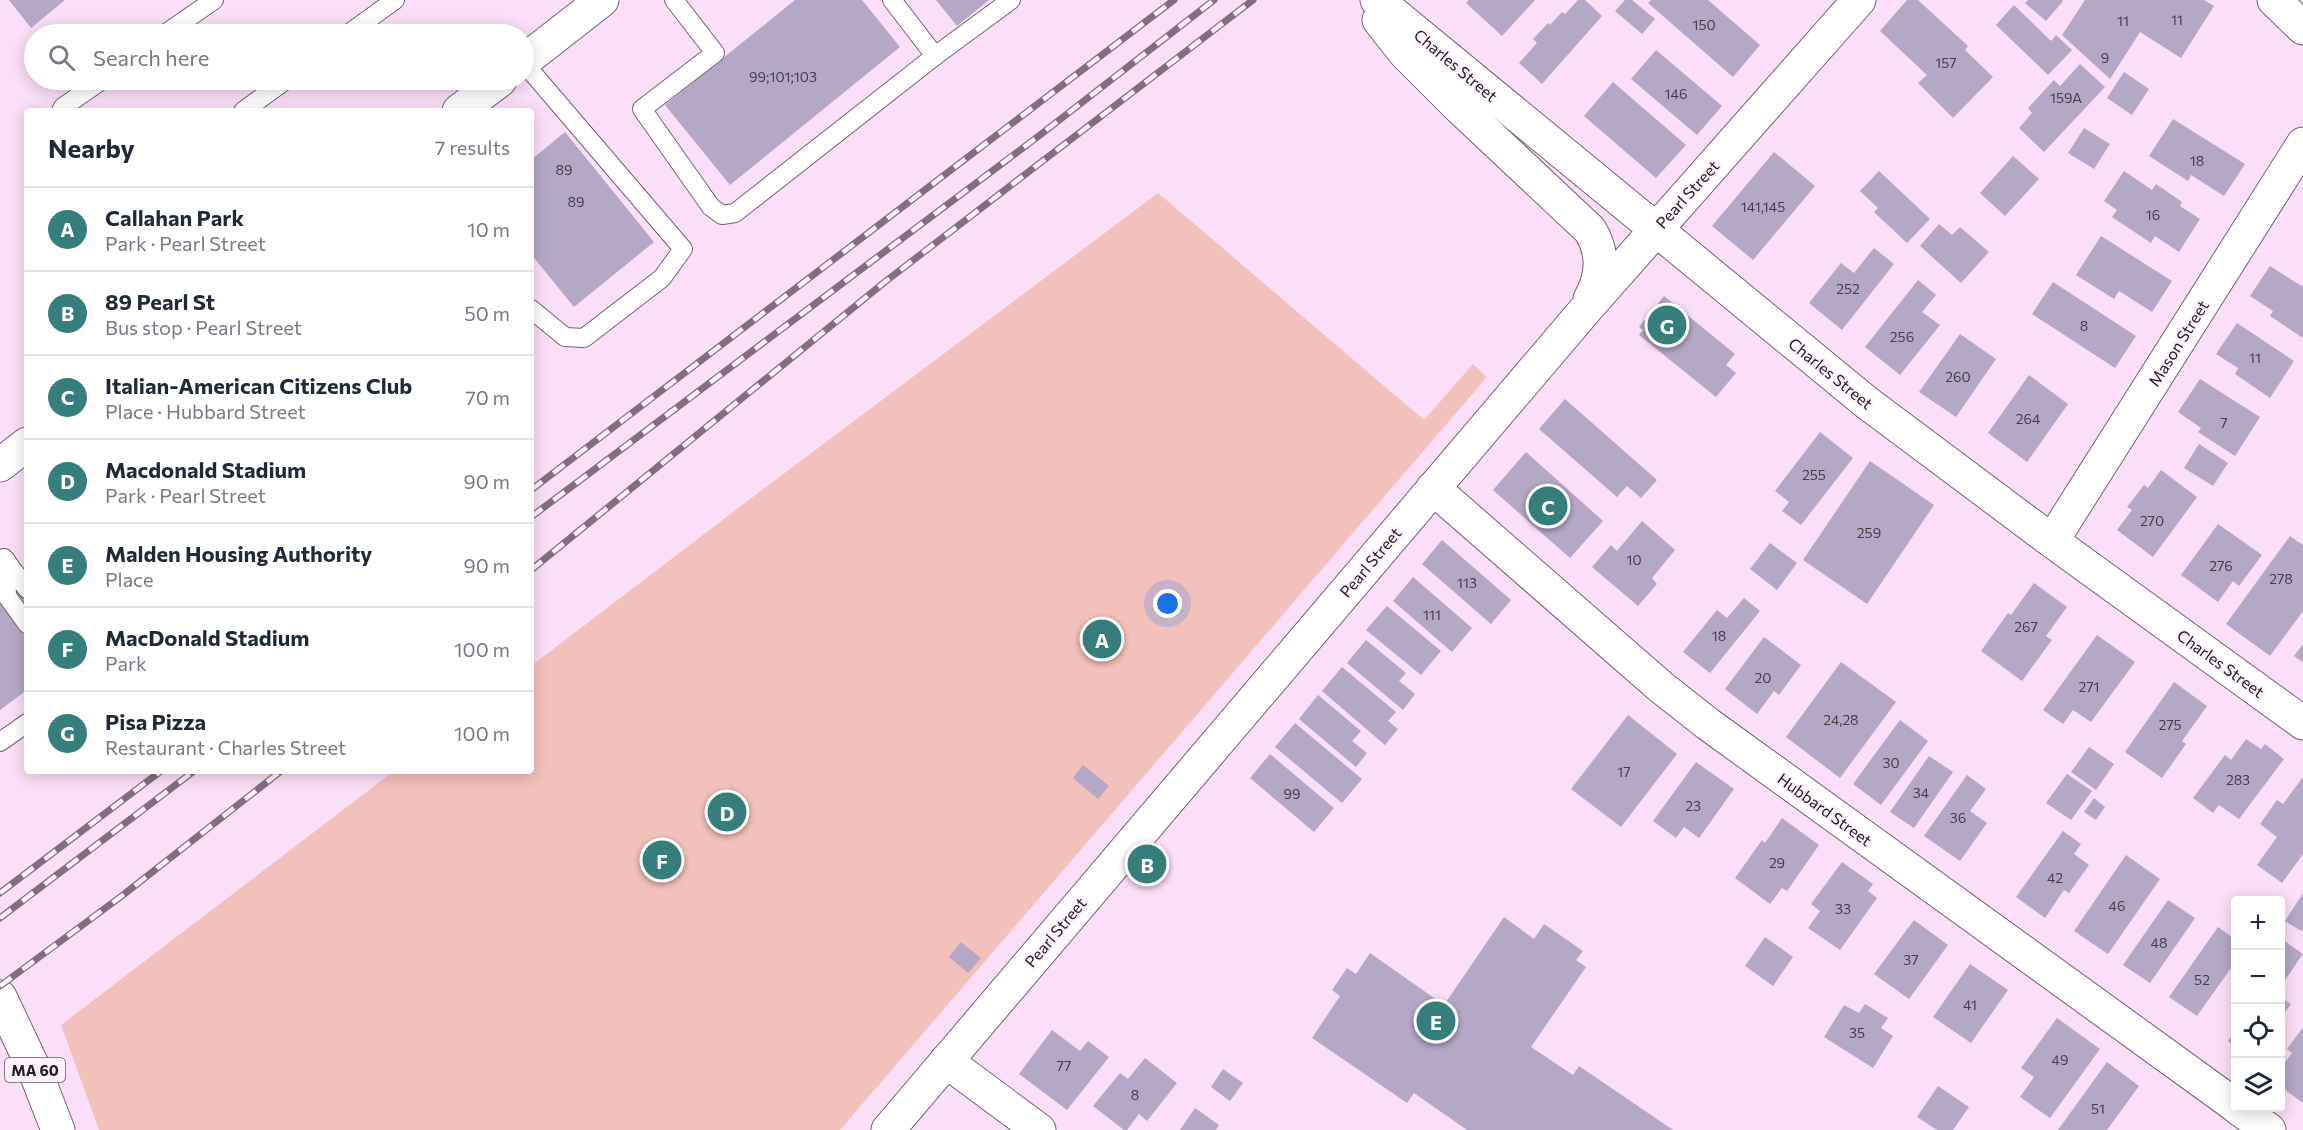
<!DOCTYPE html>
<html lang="en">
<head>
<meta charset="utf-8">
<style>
  :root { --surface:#fff; --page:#f6f6f7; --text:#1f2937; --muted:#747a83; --line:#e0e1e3; --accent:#357e7c }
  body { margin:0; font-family:Commissioner,sans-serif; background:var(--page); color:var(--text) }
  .controls { position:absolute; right:18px; bottom:18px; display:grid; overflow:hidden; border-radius:6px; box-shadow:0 3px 15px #0003 }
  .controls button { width:54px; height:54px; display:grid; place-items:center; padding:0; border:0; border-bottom:2px solid var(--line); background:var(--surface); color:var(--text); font:30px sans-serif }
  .you { position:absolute; left:1168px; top:604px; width:21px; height:21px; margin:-15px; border:4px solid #fff; border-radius:50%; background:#1a73e8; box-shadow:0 0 0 9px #1a73e833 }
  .badge { display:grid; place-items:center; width:39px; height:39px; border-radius:50%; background:var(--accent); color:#fff; font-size:20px; font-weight:700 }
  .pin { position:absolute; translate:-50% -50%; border:3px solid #fff; box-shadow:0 2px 6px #0006 }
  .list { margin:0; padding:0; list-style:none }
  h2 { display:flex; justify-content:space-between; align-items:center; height:78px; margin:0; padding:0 24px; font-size:26px }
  h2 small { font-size:20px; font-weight:400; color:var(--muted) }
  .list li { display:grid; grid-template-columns:39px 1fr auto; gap:18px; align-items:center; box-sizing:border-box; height:84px; padding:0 24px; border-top:2px solid var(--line) }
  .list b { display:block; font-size:22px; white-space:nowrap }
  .list p { margin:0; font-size:20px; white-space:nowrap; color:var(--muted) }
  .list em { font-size:20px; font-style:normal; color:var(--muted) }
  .icon { flex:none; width:33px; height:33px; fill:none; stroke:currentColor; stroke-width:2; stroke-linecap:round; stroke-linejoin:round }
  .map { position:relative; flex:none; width:2303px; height:1130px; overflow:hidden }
  .search { position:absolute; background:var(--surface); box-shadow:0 3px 15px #0003; left:24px; top:24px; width:510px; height:66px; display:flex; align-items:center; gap:15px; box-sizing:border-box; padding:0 21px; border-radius:33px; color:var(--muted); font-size:22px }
  .panel { position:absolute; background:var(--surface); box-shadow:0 3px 15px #0003; left:24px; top:108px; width:510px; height:666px; border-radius:6px }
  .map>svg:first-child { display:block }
</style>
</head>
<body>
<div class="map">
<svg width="2303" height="1130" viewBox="0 0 2303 1130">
  <rect width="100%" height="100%" fill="#fbdef7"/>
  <polygon fill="#f3c1bc" points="1158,193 1424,420 1473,364 1487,377 840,1130 99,1130 61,1025 394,771 531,771 531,666 762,490"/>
  <g fill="#b4a8c6">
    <polygon points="9,0 65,0 31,28"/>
    <polygon points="795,0 862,0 900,47 730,185 665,105"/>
    <polygon points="936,0 989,0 957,26"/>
    <polygon points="1469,0 1535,0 1502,36 1466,3"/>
    <polygon points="1578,0 1585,0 1602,16 1542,84 1519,63 1537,43 1533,39 1548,23 1550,25 1562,12 1565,14"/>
    <polygon points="1625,0 1632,0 1655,19 1642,34 1615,11"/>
    <polygon points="1651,0 1708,0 1760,45 1733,77 1648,3"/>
    <polygon points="1907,0 1918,0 1968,46 1965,50 1993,77 1953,118 1918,83 1927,75 1880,31"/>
    <polygon points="2028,0 2062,0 2063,1 2046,21 2025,3"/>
    <polygon points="2085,0 2204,0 2214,6 2181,58 2140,32 2110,79 2062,35"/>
    <polygon points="2014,5 2051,41 2056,35 2072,50 2048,75 1996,25"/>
    <polygon points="1656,50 1722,106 1697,135 1631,79"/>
    <polygon points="2080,64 2105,87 2044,152 2019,128 2032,113 2028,108 2054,80 2060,86"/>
    <polygon points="2124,72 2149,89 2132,115 2107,98"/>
    <polygon points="1613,82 1686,145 1656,178 1584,116"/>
    <polygon points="2173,119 2245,164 2224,196 2191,175 2188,181 2149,156"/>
    <polygon points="2084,128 2110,144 2094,169 2068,153"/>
    <polygon points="565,132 654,242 574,307 531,254 531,160"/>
    <polygon points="1774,152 1815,186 1753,260 1712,226"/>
    <polygon points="2013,156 2039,179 2005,216 1980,193"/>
    <polygon points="1879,171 1930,219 1907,243 1874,212 1878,208 1860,191"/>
    <polygon points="2124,171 2152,190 2156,184 2182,202 2180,206 2200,219 2179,252 2155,236 2151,243 2112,217 2117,210 2104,201"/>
    <polygon points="1939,224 1952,235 1960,227 1989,252 1961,283 1920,246"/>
    <polygon points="2101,236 2172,281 2152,312 2119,291 2114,299 2076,275"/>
    <polygon points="1874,248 1894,264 1842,330 1809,303 1841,263 1854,273"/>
    <polygon points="2270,266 2303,287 2303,338 2270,316 2273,311 2250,296"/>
    <polygon points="1918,280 1936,295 1922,312 1940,325 1900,375 1865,347"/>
    <polygon points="2053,282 2136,336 2115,368 2032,314"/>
    <polygon points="1664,296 1735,354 1726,365 1736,373 1716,397 1639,335 1643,330 1639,327"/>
    <polygon points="2237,323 2294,361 2270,398 2235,374 2238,368 2216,354"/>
    <polygon points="1960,334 1996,359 1956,417 1919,392"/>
    <polygon points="2029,375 2068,404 2027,462 1988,433"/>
    <polygon points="2200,379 2260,417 2235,456 2198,432 2201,428 2178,412"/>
    <polygon points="1565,399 1657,480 1641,498 1627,486 1617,497 1539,429"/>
    <polygon points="1820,432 1853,458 1801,525 1782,511 1789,502 1775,491"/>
    <polygon points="2199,444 2228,463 2213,486 2184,468"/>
    <polygon points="1526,452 1603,521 1570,558 1493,490"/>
    <polygon points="1870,461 1934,505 1867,604 1803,560"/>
    <polygon points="2161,470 2197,497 2153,557 2117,530 2132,510 2127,507 2144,485 2148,488"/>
    <polygon points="1642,521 1675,550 1652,578 1657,584 1638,606 1592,567 1611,545 1617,551"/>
    <polygon points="2218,524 2262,555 2239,586 2233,581 2218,602 2181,575"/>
    <polygon points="2290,536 2303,545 2303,611 2270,656 2226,624"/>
    <polygon points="1442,540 1511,600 1491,624 1422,564"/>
    <polygon points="1770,543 1797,563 1777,590 1750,569"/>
    <polygon points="1413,577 1472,628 1452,652 1393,601"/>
    <polygon points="27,580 27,690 0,710 0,600"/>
    <polygon points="2034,583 2067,607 2046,636 2052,640 2022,681 1981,651 2008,613 2011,615"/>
    <polygon points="1744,598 1760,611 1710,673 1683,652 1717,610 1727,618"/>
    <polygon points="1387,606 1441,651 1421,675 1366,630"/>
    <polygon points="2097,635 2135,662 2091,722 2073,710 2063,724 2043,710"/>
    <polygon points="1764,637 1801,665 1779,695 1774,691 1757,714 1725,689"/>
    <polygon points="1366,640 1406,673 1399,681 1415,694 1403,710 1347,663"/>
    <polygon points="2303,644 2303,662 2294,656"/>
    <polygon points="1841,662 1896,702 1840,778 1786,737"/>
    <polygon points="1342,667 1396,712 1388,721 1398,729 1385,745 1322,691"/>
    <polygon points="2174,682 2207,706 2182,741 2186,744 2162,778 2125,752"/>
    <polygon points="1318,695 1361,731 1352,741 1367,753 1356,767 1299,719"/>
    <polygon points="1628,715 1677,754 1621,827 1571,789"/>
    <polygon points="1900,720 1928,741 1881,805 1853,784"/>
    <polygon points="1295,723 1362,779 1342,803 1275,747"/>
    <polygon points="2246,739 2261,749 2265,744 2284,759 2239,819 2219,805 2213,813 2193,798 2225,755 2231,760"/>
    <polygon points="2089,747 2114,764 2096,790 2071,772"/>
    <polygon points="1270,754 1334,808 1314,832 1250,778"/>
    <polygon points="1929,756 1953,772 1914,828 1890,812"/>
    <polygon points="1696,762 1734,789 1699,838 1684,827 1676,838 1653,821"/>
    <polygon points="1083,765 1109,786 1098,799 1073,778"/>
    <polygon points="2067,774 2092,791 2071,820 2046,803"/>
    <polygon points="1967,775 1986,789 1970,811 1987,823 1960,861 1924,836"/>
    <polygon points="2303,777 2303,854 2282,883 2257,865 2277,837 2260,824 2277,800 2283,804"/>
    <polygon points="2094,798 2105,807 2096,820 2084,812"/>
    <polygon points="1782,818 1819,845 1787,891 1782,888 1770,904 1735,878 1762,840 1765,843"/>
    <polygon points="2063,831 2081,844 2074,854 2089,865 2069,893 2064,890 2045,918 2016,897"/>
    <polygon points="2126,855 2160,879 2108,954 2074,931"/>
    <polygon points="1842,862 1873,884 1868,891 1877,898 1840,950 1808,928 1820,911 1811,904"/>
    <polygon points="2303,893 2303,929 2301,931 2285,921"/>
    <polygon points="2168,900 2195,918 2150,983 2123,965"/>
    <polygon points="1504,917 1534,939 1544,924 1583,951 1576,960 1586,967 1531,1047 1573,1075 1579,1066 1673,1130 1467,1130 1414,1093 1407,1103 1312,1038 1340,996 1332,990 1347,968 1356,974 1370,953 1444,1005"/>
    <polygon points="1914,920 1948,945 1909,999 1874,974"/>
    <polygon points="2218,927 2236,940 2236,961 2197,1016 2169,997"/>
    <polygon points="1765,937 1793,957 1773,986 1745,966"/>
    <polygon points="2280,938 2303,954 2283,983 2280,981"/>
    <polygon points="961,942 981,958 968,973 949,957"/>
    <polygon points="1970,964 2008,990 1971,1043 1933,1017"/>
    <polygon points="2280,997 2291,1004 2280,1019"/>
    <polygon points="1865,1004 1888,1018 1881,1028 1893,1036 1873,1068 1824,1037 1844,1005 1859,1013"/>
    <polygon points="2057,1018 2100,1049 2050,1118 2020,1097 2034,1077 2021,1068"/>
    <polygon points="2303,1027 2303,1103 2280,1086 2280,1069 2292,1053 2287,1049"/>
    <polygon points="1052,1030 1080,1051 1088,1041 1109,1057 1067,1110 1019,1074"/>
    <polygon points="2236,1030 2236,1047 2228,1041"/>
    <polygon points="1145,1058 1177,1083 1147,1121 1139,1114 1127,1130 1124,1130 1093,1106 1120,1073 1128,1079"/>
    <polygon points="2107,1062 2139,1086 2107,1130 2058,1130"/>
    <polygon points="1223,1069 1243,1083 1230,1101 1211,1087"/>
    <polygon points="1938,1086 1969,1107 1953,1130 1937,1130 1917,1117"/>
    <polygon points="1195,1108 1219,1125 1216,1130 1180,1130"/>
  </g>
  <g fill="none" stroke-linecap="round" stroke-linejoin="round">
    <g stroke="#785f74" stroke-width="20">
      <g id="lane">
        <polyline points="674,0 715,53 642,109 711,207 722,215 735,213 935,56 1011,0"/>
        <polyline points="892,0 935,56"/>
        <polyline points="165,34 214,0"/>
        <polyline points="348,34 395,0"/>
        <polyline points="524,63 683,249 662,278 584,338 565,337 531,309"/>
        <polyline points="61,111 63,107 102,80"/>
        <polyline points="243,111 286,80"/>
        <polyline points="4,558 27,589"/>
        <polyline points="6,560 7,596 27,624"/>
        <polyline points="0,742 27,723"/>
      </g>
    </g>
    <g stroke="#785f74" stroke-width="35">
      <g id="street">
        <polyline points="2274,0 2303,28"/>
        <polyline points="1433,488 1661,687 1708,724 2236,1106"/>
        <polyline points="2052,541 2303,144"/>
        <polyline points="946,1061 1039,1130"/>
        <polyline points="2238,1108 2269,1130"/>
      </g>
    </g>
    <g stroke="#785f74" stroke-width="35">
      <g id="secondary">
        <polyline points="1377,0 1866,402 2052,541 2303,723"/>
        <path d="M 1379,20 L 1405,53 L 1459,107 L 1590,230 C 1604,253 1603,275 1590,299"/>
        <polyline points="524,61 602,0"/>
        <polyline points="459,111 500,80"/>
        <polyline points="0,465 27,444"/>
        <polyline points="888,1130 1586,309 1859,0"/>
      </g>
    </g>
    <g stroke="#785f74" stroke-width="35">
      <polyline id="primary" points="0,997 35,1071 58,1130"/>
    </g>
    <use href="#lane" stroke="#fff" stroke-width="18"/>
    <use href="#street" stroke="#fff" stroke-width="33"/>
    <use href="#secondary" stroke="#fff" stroke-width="33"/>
    <use href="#primary" stroke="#fff" stroke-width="33"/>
    <g stroke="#816f7f" stroke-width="7">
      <g id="rail">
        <polyline points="531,490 1174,0"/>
        <polyline points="531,517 1040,135 1214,0"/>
        <polyline points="531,570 886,281 1253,0"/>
        <polyline points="0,893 161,771"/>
        <polyline points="0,918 194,771"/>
        <polyline points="0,986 123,895 281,771"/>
      </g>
    </g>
    <use href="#rail" stroke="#fdf2fc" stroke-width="4.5" stroke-dasharray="14" stroke-linecap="butt"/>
  </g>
  <g text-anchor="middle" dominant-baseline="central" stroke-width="4.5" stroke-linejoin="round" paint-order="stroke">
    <g font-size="14" fill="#463c4a">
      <text x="2177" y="19">11</text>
      <text x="2123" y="20">11</text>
      <text x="1704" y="24">150</text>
      <text x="2105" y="57">9</text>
      <text x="1946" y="62">157</text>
      <text x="783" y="76">99;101;103</text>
      <text x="1676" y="93">146</text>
      <text x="2066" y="97">159A</text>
      <text x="2197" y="160">18</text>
      <text x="564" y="169">89</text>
      <text x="576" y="201">89</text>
      <text x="1763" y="206">141,145</text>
      <text x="2153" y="214">16</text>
      <text x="1848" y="288">252</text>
      <text x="2084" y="325">8</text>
      <text x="1902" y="336">256</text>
      <text x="2255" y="357">11</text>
      <text x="1958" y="376">260</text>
      <text x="2028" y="418">264</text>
      <text x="2224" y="422">7</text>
      <text x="1814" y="474">255</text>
      <text x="2152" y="520">270</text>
      <text x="1869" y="532">259</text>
      <text x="1634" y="559">10</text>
      <text x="2221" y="565">276</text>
      <text x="2281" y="578">278</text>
      <text x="1467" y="582">113</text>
      <text x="1432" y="614">111</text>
      <text x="2026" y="626">267</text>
      <text x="1719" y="635">18</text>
      <text x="1763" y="677">20</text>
      <text x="2089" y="686">271</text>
      <text x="1841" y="719">24,28</text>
      <text x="2170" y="724">275</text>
      <text x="1891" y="762">30</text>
      <text x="1624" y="771">17</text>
      <text x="2238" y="779">283</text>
      <text x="1921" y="792">34</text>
      <text x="1292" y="793">99</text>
      <text x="1693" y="805">23</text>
      <text x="1958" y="817">36</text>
      <text x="1777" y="862">29</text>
      <text x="2055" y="877">42</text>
      <text x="2117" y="905">46</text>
      <text x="1843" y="908">33</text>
      <text x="2159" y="942">48</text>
      <text x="1911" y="959">37</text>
      <text x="2202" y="979">52</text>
      <text x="1970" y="1004">41</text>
      <text x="1857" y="1032">35</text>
      <text x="2060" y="1059">49</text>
      <text x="1064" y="1065">77</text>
      <text x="1135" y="1094">8</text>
      <text x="2098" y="1108">51</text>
    </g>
    <rect fill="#fdf2fc" stroke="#645963" stroke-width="1.5" x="5" y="1058" width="60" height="24" rx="4.5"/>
    <g font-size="15" font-weight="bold" fill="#221821">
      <text x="35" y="1070">MA 60</text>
    </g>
    <g font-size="16" fill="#221821" stroke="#fdf2fc">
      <text transform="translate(1456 65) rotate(40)">Charles Street</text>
      <text transform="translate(1687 194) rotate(-48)">Pearl Street</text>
      <text transform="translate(2178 343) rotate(-58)">Mason Street</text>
      <text transform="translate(1831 373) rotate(39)">Charles Street</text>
      <text transform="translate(1370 562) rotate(-50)">Pearl Street</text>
      <text transform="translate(2221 663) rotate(36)">Charles Street</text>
      <text transform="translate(1825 809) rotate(36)">Hubbard Street</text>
      <text transform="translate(1055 932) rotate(-50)">Pearl Street</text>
    </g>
  </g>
</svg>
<div class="controls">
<button>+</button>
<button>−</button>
<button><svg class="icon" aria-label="locate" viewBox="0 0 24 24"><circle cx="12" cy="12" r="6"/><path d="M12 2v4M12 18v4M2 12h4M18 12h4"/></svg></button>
<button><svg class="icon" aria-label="layers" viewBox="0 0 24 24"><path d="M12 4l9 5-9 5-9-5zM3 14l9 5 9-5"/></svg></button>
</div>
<div class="you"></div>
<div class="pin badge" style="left:1102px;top:639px">A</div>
<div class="pin badge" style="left:1147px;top:864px">B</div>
<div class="pin badge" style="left:1548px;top:506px">C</div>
<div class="pin badge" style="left:727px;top:812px">D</div>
<div class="pin badge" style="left:1436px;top:1021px">E</div>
<div class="pin badge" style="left:662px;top:860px">F</div>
<div class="pin badge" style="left:1667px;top:325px">G</div>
<div class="search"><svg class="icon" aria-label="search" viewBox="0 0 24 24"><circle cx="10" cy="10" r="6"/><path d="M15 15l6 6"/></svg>Search here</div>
<section class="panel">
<h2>Nearby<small>7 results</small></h2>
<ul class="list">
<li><span class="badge">A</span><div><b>Callahan Park</b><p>Park · Pearl Street</p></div><em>10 m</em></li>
<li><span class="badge">B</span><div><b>89 Pearl St</b><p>Bus stop · Pearl Street</p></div><em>50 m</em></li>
<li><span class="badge">C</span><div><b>Italian-American Citizens Club</b><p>Place · Hubbard Street</p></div><em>70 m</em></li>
<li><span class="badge">D</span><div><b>Macdonald Stadium</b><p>Park · Pearl Street</p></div><em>90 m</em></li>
<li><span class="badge">E</span><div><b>Malden Housing Authority</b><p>Place</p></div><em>90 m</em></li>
<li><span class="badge">F</span><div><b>MacDonald Stadium</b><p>Park</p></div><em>100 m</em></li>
<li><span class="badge">G</span><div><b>Pisa Pizza</b><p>Restaurant · Charles Street</p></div><em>100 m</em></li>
</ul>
</section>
</div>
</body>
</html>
